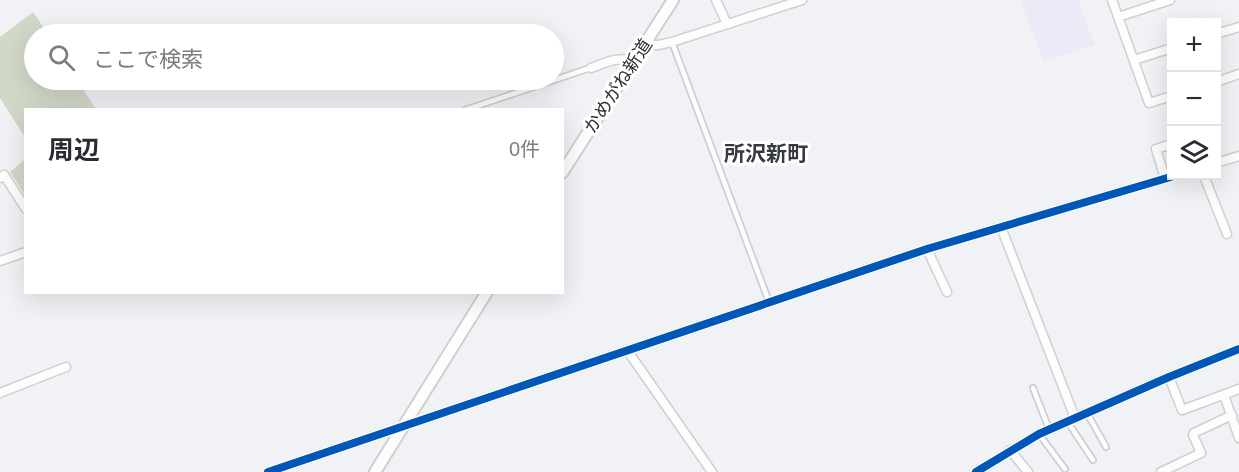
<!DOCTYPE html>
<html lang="ja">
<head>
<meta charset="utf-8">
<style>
  :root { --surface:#fff; --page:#f2f2f3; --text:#2b2b33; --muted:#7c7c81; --line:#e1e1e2 }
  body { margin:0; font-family:Helvetica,"Noto Sans JP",sans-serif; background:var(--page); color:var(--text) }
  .controls { position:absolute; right:18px; top:18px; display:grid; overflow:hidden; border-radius:0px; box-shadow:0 6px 24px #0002 }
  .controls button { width:54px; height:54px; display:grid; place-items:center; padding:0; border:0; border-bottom:2px solid var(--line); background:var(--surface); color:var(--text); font:30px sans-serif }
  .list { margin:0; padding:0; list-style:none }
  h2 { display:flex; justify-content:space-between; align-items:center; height:78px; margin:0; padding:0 24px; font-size:26px }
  h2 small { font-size:20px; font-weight:400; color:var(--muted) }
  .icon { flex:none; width:33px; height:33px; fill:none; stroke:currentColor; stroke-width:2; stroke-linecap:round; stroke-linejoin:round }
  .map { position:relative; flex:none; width:1239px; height:472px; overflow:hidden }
  .search { position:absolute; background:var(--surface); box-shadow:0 6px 24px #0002; left:24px; top:24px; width:540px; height:66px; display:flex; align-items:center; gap:15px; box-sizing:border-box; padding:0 21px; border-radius:33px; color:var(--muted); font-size:22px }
  .panel { position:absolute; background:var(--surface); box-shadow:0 6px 24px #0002; left:24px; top:108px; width:540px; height:186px; border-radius:0px }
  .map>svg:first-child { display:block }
</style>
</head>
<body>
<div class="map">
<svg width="1239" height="472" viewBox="0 0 1239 472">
  <rect width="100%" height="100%" fill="#f0f2f5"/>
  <polygon fill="#edeaf7" points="1020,0 1078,0 1095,45 1044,62"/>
  <g fill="#d2d8c7">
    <polygon points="33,12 48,34 34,34 34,80 77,80 96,109 26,110 25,137 0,98 0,37"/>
    <polygon points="25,159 25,195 10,172"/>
  </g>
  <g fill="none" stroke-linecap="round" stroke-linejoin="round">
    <g stroke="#ced0d2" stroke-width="8">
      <g id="service">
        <polyline points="672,42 769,302"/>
        <polyline points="465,110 590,68"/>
        <polyline points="1033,388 1049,429"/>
        <polyline points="1087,413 1106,447"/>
        <polyline points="1067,421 1093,460"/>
        <polyline points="1039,434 1065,469"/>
      </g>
    </g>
    <g stroke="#ced0d2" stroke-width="11">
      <g id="minor">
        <polyline points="716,0 727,24"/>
        <polyline points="1112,0 1149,103 1172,96"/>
        <polyline points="1118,17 1170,0"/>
        <polyline points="1216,34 1239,27"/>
        <path d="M 646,43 C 655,47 663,44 672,42 L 802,0"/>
        <polyline points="1134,60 1172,48"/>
        <path d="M 591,68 C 605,63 620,55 634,62"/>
        <polyline points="1216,82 1239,74"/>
        <polyline points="1216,163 1239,156"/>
        <polyline points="1204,176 1227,234"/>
        <polyline points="0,178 4,175 26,209"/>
        <polyline points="1165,178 1156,149 1172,144"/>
        <polyline points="1001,227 1075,418"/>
        <polyline points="927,249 947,292"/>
        <polyline points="0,261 26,252"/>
        <polyline points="627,350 712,472"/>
        <polyline points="1169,377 1182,410 1239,389"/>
        <polyline points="0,393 66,367"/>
        <polyline points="1224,395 1239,438"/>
        <polyline points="1010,450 1028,472"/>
        <polyline points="268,472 927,249 1174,176"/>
        <polyline points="976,472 1039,434 1169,377 1239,349"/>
        <polyline points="1161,472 1201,453 1193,435 1194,433 1232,415"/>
      </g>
    </g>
    <g stroke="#ced0d2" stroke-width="14">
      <g id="tertiary">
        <polyline points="562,173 673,0"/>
        <polyline points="375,472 487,292"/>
      </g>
    </g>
    <use href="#service" stroke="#fdfdfe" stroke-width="4.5"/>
    <use href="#minor" stroke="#fdfdfe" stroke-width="8"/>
    <use href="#tertiary" stroke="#fdfdfe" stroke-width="10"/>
    <g stroke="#fff" stroke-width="11">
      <g id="cycleway">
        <polyline points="268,472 927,249 1174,176"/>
        <polyline points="976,472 1039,434 1169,377 1239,349"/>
      </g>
    </g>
    <use href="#cycleway" stroke="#0057b8" stroke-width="8"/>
  </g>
  <g text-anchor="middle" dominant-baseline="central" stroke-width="6" stroke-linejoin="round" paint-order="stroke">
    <g font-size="18" fill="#2e3032" stroke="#fff">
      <text transform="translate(618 86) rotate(-57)">かめがね新道</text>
    </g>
    <g font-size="21" font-weight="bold" fill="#363a3e" stroke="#fff">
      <text x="766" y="153">所沢新町</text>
    </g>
  </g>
</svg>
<div class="controls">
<button>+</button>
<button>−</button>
<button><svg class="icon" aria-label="layers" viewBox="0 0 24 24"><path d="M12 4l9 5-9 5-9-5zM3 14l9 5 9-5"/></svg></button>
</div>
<div class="search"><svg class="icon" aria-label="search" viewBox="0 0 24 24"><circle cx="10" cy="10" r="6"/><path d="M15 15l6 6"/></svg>ここで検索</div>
<section class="panel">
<h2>周辺<small>0件</small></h2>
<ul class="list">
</ul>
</section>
</div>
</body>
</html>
